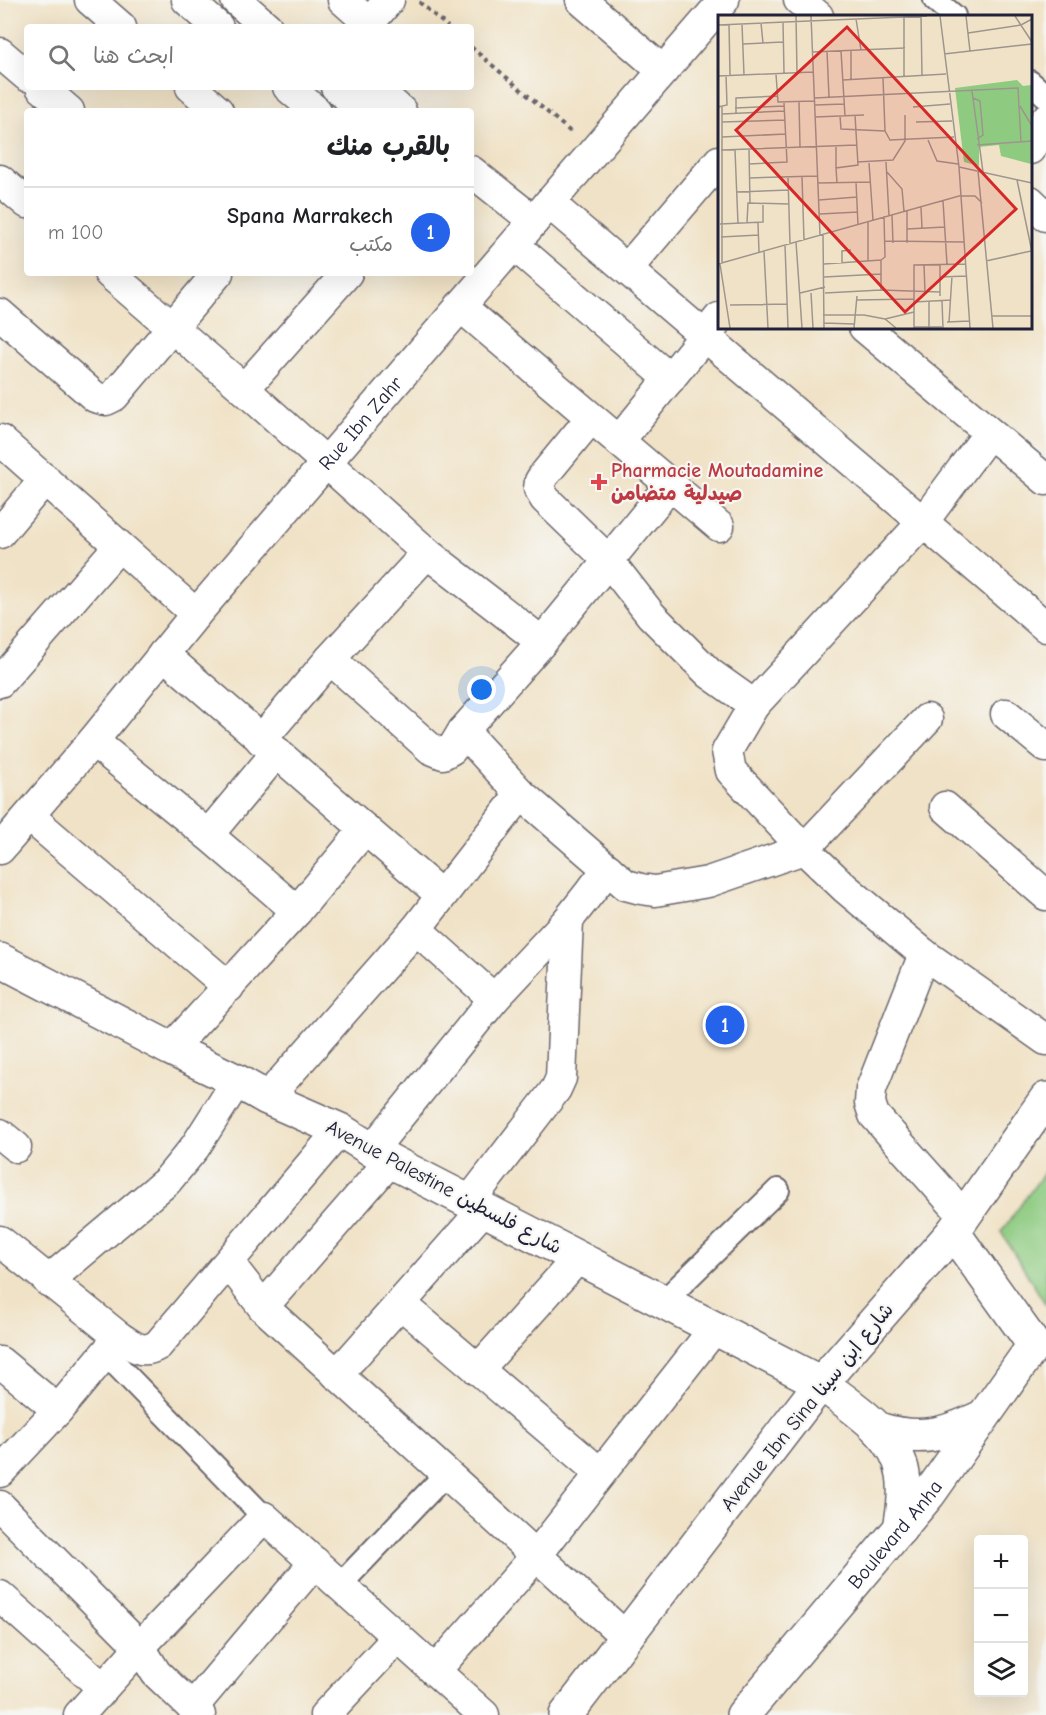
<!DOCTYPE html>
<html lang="ar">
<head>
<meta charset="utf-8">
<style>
  :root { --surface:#fff; --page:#f2f2f2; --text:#202124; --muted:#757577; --line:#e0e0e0; --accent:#2563eb }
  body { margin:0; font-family:"Comic Neue","Playpen Sans Arabic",sans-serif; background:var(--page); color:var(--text); direction:rtl }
  .controls { position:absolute; right:18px; bottom:18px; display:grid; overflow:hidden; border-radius:6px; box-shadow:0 6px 24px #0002 }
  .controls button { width:54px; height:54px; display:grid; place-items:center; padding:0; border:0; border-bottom:2px solid var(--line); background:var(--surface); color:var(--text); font:30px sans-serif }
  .you { position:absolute; left:482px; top:690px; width:21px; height:21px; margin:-15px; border:4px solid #fff; border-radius:50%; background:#1a73e8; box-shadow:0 0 0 9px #1a73e833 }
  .badge { display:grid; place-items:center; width:39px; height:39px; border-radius:50%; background:var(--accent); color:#fff; font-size:20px; font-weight:700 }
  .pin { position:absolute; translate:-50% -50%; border:3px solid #fff; box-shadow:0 2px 6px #0006 }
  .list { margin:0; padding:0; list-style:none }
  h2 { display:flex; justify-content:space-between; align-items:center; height:78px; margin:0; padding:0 24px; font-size:26px }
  h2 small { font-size:20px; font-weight:400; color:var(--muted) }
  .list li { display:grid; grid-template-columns:39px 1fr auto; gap:18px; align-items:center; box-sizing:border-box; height:90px; padding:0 24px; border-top:2px solid var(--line) }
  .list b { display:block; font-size:22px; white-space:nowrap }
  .list p { margin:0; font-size:20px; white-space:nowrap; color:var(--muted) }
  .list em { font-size:20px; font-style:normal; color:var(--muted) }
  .icon { flex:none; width:33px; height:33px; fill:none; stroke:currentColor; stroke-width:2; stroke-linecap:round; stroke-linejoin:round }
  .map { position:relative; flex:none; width:1046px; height:1715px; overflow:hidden; direction:ltr }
  .search { position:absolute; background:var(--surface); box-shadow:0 6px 24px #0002; left:24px; top:24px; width:450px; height:66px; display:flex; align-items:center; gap:15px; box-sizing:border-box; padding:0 21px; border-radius:6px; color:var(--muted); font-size:22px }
  .panel { position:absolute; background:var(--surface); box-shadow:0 6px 24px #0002; left:24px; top:108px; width:450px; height:168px; border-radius:6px; direction:rtl }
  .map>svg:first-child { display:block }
</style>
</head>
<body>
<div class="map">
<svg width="1046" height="1715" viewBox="0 0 1046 1715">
  <rect width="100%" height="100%" fill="#f6f6f2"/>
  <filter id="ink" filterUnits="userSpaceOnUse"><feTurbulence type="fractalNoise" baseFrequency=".0167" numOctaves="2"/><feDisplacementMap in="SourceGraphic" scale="12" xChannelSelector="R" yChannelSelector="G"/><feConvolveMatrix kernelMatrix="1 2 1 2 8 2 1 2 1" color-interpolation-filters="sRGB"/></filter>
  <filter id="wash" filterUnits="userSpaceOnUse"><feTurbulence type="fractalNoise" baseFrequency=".008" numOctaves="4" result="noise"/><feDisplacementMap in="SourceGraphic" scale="24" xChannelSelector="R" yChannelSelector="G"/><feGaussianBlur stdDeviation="1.35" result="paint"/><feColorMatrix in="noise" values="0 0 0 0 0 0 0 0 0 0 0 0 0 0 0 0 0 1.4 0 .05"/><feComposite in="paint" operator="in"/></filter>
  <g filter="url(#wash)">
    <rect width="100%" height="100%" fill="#f0e2c6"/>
    <polygon fill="#8ecb81" stroke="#58765e" stroke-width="1.5" points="1046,1170 1046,1305 1001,1232"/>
  </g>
  <g filter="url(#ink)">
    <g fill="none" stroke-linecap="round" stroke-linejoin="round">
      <g stroke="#6a656c" stroke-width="26">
        <g id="pedestrian">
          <polyline points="935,0 954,16"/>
          <polyline points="1030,82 1046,96"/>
          <polyline points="663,1302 778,1190"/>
          <polyline points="105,1353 264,1517"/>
          <polyline points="340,1585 446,1474"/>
        </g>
      </g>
      <g stroke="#6a656c" stroke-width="33">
        <g id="minor">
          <polyline points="90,0 121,27"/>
          <polyline points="187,0 218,27"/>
          <polyline points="236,0 267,27"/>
          <polyline points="343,0 369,23"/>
          <polyline points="581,0 663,71"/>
          <polyline points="799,0 818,16"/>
          <polyline points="366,27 389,0"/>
          <polyline points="0,53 27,76"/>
          <polyline points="41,87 69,111"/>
          <polyline points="191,87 218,111"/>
          <polyline points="288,87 316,111"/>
          <polyline points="336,87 358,106"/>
          <polyline points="374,87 401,111"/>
          <polyline points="354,111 374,87"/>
          <polyline points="1030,149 1046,119"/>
          <polyline points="471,171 534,221"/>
          <polyline points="0,180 27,203"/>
          <polyline points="1030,201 1046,216"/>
          <polyline points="549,203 1046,627"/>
          <polyline points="514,245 670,379"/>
          <polyline points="627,269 719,161"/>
          <polyline points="109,273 244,389 427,553 542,642"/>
          <polyline points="460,306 719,526"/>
          <polyline points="0,314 95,397 106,400 114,396 218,273"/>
          <polyline points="864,327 1046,480"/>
          <polyline points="244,389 347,273"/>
          <polyline points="591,418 544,475 540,481 539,489 545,499 608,560 651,615 709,673 754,705 727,751 731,771 804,849 845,888 924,954 1046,1040"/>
          <polyline points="0,440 196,614"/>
          <polyline points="619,441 719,318"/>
          <polyline points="0,533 45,479"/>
          <polyline points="163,654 441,895"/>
          <polyline points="330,659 427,553"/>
          <polyline points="0,682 118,547"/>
          <polyline points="754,705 923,522 989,433"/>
          <polyline points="1006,714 1046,747"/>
          <polyline points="463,731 521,794 626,885 641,889 655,891 708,882 804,849 927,719"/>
          <polyline points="261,740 330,659 431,749 443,754 452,749 463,731 542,642 671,484"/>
          <polyline points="93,741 208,835 297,911"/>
          <polyline points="945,807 1046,895"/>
          <polyline points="29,816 229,987"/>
          <polyline points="208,835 277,752"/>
          <path id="s1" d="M 0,849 L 93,741 L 196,614 L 724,0"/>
          <polyline points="416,929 494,999"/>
          <polyline points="924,954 871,1089 870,1103 874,1115 964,1216"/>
          <polyline points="171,1049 297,911 365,829"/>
          <polyline points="267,1098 416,929 521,794"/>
          <polyline points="0,1134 16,1147"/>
          <polyline points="371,1151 494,999 568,920 608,869"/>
          <polyline points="469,1202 556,1089 561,1078 568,920"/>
          <polyline points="0,1241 119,1337"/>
          <polyline points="229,1263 263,1307 626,1637"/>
          <polyline points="48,1281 167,1181 195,1147 237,1081"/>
          <polyline points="400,1303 600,1473"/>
          <polyline points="263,1307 390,1161"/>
          <polyline points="0,1362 58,1410"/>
          <polyline points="478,1370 578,1258"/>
          <polyline points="336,1374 352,1358 483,1210"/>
          <path d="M 0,1472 L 58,1410 L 119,1337 C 134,1346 141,1355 158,1345 L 340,1130"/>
          <polyline points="0,1506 140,1647 156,1673 200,1715"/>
          <polyline points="0,1596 103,1688"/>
          <polyline points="435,1671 536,1556 714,1329"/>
          <polyline points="192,1708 315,1562"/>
          <polyline points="79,1715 140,1647 264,1517 484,1715"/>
          <polyline points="325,1715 398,1637"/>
        </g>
      </g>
      <g stroke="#6a656c" stroke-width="36">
        <g id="tertiary">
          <path d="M 0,960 L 171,1049 L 237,1081 L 267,1098 L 340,1130 L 390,1161 L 821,1383 C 851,1407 896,1432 903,1474 C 906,1492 903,1511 900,1529"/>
          <path d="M 878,1429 C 920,1442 944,1435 982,1417"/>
          <polyline points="566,1715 821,1383 953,1232 1046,1099"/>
          <path id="s2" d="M 743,1715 L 929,1494 L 1034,1345 L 953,1232"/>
        </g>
      </g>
      <g stroke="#6a656c" stroke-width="4" stroke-dasharray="4.5 4.5" stroke-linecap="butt">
        <polyline points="419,2 448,27"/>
        <polyline points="471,47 573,134"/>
      </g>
      <use href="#pedestrian" stroke="#fff" stroke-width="22"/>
      <use href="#minor" stroke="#fff" stroke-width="30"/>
      <use href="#tertiary" stroke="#fff" stroke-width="33"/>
    </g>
  </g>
  <path fill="#e0444e" stroke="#f6f6f2" stroke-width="2" d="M596 473h6v6h6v6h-6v6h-6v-6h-6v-6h6z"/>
  <g text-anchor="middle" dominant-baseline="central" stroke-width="4.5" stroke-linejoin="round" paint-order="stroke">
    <g font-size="20" fill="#22223b" stroke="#f6f6f2">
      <text stroke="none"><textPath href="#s1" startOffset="558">Rue Ibn Zahr</textPath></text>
      <text transform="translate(444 1187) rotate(28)">Avenue Palestine شارع فلسطين</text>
      <text transform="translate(807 1407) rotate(-51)">Avenue Ibn Sina شارع ابن سينا</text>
      <text stroke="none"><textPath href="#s2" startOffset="236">Boulevard Anha</textPath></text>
    </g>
    <g font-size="20" font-weight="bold" fill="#be3a42" stroke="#f6f6f2" text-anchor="start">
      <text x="611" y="470">Pharmacie Moutadamine<tspan x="611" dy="23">صيدلية متضامن</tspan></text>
    </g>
  </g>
  <g transform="translate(718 15)">
    <rect width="314" height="314" fill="#f0e2c6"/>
    <path d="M 299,65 L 305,71 L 313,70 L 313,149 L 283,141 L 281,130 L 261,132 L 261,151 L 246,147 L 237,73 Z" fill="#8ecb81"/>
    <path fill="none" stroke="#9e958e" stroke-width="1.5" d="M 78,1 L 79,58M 93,1 L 102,220M 203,1 L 204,61M 222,1 L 241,152 L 252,313M 248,1 L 252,36M 297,1 L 314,27M 138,4 L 143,35M 65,7 L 66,58M 43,8 L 45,28M 11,9 L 12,60M 24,9 L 26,60M 0,10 L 209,1M 250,18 L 303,10 L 314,4M 25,29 L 65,27M 133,35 L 133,65M 109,36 L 111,82M 123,36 L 127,101M 94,37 L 187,33M 226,39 L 314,29M 58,59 L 60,87 L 96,86M 0,61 L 95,57M 186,62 L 186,1M 165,63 L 167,116M 125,65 L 228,59M 254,76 L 265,157M 96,83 L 300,73 L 303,127M 255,83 L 262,86 L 265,120 L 259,124M 81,87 L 82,132M 97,90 L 126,89M 302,91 L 314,111M 0,92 L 9,90 L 8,60M 4,92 L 4,248M 195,92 L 232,89M 17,93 L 66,91M 18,98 L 18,83 L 59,81M 4,99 L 66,96M 122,101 L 123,114 L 167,116 L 172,125 L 236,122M 97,102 L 146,100M 4,107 L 67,105M 198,107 L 234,106M 4,122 L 68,119M 210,125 L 219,146 L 240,149M 259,130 L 314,126M 118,132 L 118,153M 3,135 L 139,130M 17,135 L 20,209M 31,135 L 32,188M 139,147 L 175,145 L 187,126 L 187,100M 168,147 L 171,201M 151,148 L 155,205M 31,149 L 69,147 L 66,88M 241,152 L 314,168M 260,156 L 275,313M 169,157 L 184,174 L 186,196M 70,162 L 72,229M 84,162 L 86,225M 31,163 L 99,161M 299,165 L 314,237M 138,167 L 140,210M 100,168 L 153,167M 119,168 L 118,153 L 140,150 L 137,100M 18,177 L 71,175M 101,185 L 139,182M 225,186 L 229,249M 203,192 L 204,213M 189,196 L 189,228M 102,199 L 140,197M 174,200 L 175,228M 29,208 L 30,188 L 71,189M 40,208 L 41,237M 2,209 L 45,207 L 45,190M 189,214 L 227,212M 105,219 L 106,313M 3,222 L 41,220M 167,226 L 246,227M 78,227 L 84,313M 67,230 L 70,313M 46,236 L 50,313M 150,246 L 150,206M 268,246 L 313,236M 124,248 L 124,236 L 133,235M 0,249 L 241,181 L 257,181 L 264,188M 2,249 L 12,313M 106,249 L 163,245M 222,249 L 222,281M 206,250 L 207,277M 106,262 L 163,259M 222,262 L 249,261M 163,275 L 163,245 L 167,242 L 166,201M 82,278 L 107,272M 93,278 L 95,313M 107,278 L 163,275 L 222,277M 139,285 L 196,284M 224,286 L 225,313M 196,287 L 233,285M 211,287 L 211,313M 12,290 L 69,289M 105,300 L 146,300 L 167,304 L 178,313M 274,301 L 314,301M 167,304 L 196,297M 229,307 L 251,306M 231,307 L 234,261M 106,308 L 136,309M 196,312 L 224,312M 136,313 L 139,281M 196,313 L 196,250 L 248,249"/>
    <path fill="#d62828" fill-opacity="0.15" stroke="#d62828" stroke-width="3" d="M 129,12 L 298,194 L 187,297 L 18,115 Z"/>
    <rect width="314" height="314" fill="none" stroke="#22223b" stroke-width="3"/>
  </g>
</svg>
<div class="controls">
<button>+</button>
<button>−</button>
<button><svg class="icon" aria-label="layers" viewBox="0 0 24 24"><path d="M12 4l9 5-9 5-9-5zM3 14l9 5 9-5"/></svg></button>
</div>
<div class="you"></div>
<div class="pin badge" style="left:725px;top:1025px">1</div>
<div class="search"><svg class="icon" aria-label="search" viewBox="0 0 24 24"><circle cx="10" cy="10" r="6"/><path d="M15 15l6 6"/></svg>ابحث هنا</div>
<section class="panel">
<h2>بالقرب منك<small></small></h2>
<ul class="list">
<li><span class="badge">1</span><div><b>Spana Marrakech</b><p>مكتب</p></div><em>100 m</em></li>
</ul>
</section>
</div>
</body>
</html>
